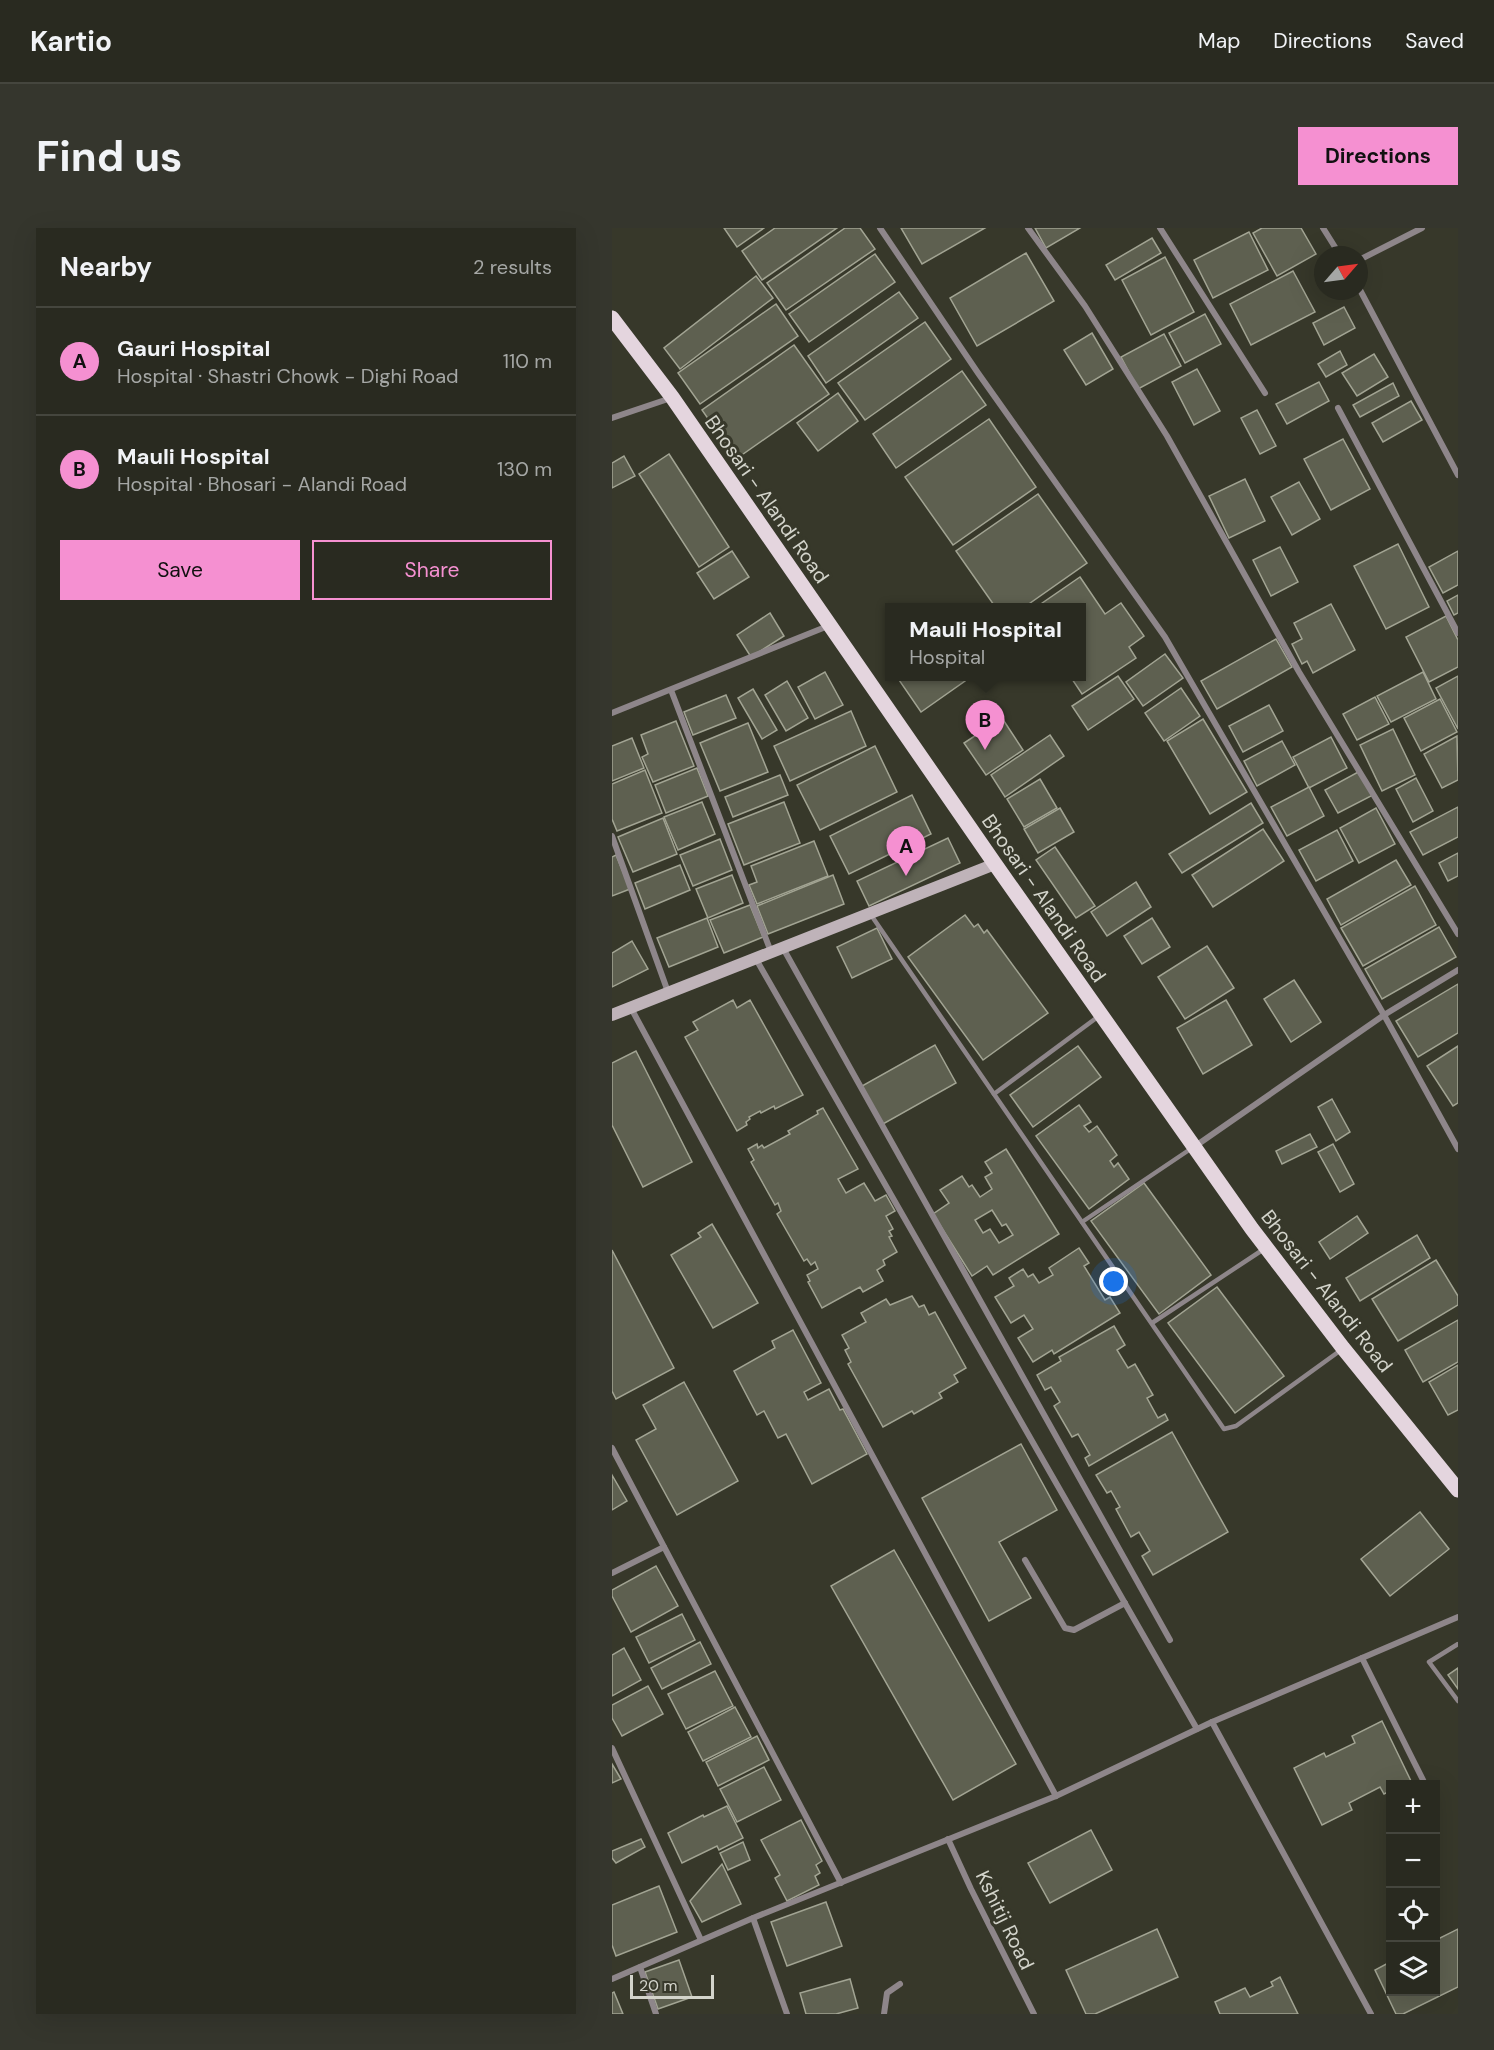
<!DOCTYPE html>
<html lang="en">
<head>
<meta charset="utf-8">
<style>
  :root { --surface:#292a20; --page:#35362d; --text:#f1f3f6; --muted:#a5a7a5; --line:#45463e; --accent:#f590d1 }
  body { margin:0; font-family:"DM Sans",sans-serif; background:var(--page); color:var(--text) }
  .controls { position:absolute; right:18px; bottom:18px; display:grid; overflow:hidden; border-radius:0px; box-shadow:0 6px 24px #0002 }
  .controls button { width:54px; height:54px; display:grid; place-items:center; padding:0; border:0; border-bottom:2px solid var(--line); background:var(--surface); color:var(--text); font:30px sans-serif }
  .compass { position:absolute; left:702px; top:18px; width:54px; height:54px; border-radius:50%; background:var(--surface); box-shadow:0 6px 24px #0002; rotate:62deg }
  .scale { position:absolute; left:18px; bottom:15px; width:84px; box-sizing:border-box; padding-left:6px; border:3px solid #d3d4cb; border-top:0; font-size:16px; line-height:21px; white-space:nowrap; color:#d3d4cb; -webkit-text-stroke:4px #37382a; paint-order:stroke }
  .you { position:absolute; left:502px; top:1054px; width:21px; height:21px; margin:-15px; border:4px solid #fff; border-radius:50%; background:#1a73e8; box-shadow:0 0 0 9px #1a73e833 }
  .badge { display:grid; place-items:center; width:39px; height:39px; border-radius:50%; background:var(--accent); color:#111; font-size:20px; font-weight:700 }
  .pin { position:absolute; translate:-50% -50px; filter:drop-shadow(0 2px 3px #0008) }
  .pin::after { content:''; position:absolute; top:32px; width:21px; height:18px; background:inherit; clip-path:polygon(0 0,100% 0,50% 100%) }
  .popup { position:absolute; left:273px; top:375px; width:201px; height:78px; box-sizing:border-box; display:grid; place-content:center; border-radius:0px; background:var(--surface); filter:drop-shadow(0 2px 4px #0005); font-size:20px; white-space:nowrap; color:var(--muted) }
  .popup b { font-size:22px; color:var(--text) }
  .popup::after { content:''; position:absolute; left:50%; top:100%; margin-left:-12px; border:12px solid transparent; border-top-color:var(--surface) }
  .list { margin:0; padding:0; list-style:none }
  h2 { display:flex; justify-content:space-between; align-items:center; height:78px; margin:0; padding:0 24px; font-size:26px }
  h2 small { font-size:20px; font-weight:400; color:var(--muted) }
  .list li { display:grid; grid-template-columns:39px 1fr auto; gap:18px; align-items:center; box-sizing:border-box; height:108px; padding:0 24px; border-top:2px solid var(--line) }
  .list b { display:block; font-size:22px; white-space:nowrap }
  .list p { margin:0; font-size:20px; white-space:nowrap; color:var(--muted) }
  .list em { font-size:20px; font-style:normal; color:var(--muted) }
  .actions { display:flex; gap:12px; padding:18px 24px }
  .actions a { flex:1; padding:14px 0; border:2px solid var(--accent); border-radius:0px; text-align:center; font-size:21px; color:var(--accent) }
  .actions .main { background:var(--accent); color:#111 }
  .icon { flex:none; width:33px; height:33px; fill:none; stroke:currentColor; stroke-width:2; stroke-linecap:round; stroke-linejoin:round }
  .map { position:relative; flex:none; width:846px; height:1786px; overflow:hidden; border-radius:0px }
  header { display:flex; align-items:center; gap:36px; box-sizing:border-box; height:84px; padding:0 30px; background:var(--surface); border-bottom:2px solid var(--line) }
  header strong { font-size:28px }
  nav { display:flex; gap:33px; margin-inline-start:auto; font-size:21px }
  .intro { display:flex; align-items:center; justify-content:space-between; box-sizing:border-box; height:144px; padding:0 36px }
  h1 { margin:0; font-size:42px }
  .button { padding:15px 27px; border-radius:0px; background:var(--accent); color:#111; font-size:21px; font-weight:700 }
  main { display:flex; gap:36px; padding:0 36px }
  aside { flex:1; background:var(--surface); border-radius:0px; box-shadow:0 6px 24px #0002 }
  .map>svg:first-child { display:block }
</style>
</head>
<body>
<header>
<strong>Kartio</strong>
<nav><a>Map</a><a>Directions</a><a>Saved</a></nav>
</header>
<div class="intro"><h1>Find us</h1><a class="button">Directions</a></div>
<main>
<aside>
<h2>Nearby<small>2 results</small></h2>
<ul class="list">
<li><span class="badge">A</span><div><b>Gauri Hospital</b><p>Hospital · Shastri Chowk - Dighi Road</p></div><em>110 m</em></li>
<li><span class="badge">B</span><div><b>Mauli Hospital</b><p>Hospital · Bhosari - Alandi Road</p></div><em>130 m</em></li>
</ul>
<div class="actions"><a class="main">Save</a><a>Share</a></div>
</aside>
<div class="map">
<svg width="846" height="1786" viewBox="0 0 846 1786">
  <rect width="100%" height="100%" fill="#37382a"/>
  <g fill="#5e6050" stroke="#a2a493" stroke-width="1.5" fill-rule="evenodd">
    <polygon points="112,0 152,0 125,19"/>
    <polygon points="163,0 225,0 150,52 130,23"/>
    <polygon points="233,0 248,0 263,21 174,82 155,55"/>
    <polygon points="289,0 373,0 310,36"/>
    <polygon points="423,0 468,0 434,20"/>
    <polygon points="650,0 689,0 704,26 665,48 641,5"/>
    <polygon points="637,4 656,42 601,70 582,32"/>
    <polygon points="540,10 549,25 503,52 494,37"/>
    <polygon points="414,25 442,73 365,118 338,70"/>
    <polygon points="263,26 283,54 197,114 177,86"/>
    <polygon points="553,29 582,84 539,107 510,52"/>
    <polygon points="681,43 703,84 639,117 618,76"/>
    <polygon points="144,48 161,70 68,141 52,120"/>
    <polygon points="287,64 306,90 214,155 196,128"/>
    <polygon points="164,76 186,108 88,176 66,145"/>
    <polygon points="732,79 743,100 712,117 701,95"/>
    <polygon points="593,86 609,116 573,135 557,105"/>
    <polygon points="313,94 339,131 253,192 226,155"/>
    <polygon points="480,105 501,141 474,157 452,122"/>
    <polygon points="552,106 569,138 526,161 509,129"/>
    <polygon points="182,117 217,166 124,231 90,182"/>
    <polygon points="728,123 735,137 714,149 706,136"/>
    <polygon points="762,126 776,149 745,168 730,145"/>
    <polygon points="585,141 608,183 582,197 560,154"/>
    <polygon points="350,143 374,177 284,240 261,206"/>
    <polygon points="707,154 717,173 675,196 664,176"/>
    <polygon points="781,155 787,168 748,189 741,177"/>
    <polygon points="226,165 246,193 206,223 185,195"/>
    <polygon points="799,173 810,192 771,214 760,195"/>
    <polygon points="645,182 664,218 648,226 629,190"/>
    <polygon points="377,191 424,259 341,317 293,249"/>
    <polygon points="731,211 758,261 719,282 692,231"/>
    <polygon points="57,226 117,319 87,339 27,246"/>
    <polygon points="12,228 23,248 0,260 0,235"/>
    <polygon points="633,251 653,293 617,310 597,268"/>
    <polygon points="687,254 708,291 680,307 659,269"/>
    <polygon points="426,266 475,335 411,380 384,380 344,323"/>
    <polygon points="786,316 817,379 774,401 742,338"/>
    <polygon points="668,319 686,354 659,368 641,332"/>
    <polygon points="120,323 137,349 102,371 85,345"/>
    <polygon points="846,323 846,357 831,365 817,339"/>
    <polygon points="468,349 493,386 509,375 532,408 517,419 524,430 470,466 458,448 469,448 469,380 423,380"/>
    <polygon points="846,367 846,385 842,387 835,373"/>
    <polygon points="719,376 743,422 701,445 695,433 690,436 680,416 690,411 682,395"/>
    <polygon points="158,385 172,408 139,429 125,407"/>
    <polygon points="834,388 846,412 846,439 817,454 794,409"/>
    <polygon points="664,411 680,439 605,481 589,453"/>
    <polygon points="553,426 571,450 531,478 514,454"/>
    <polygon points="213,444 231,477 203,491 186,459"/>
    <polygon points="811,444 824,471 779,494 765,468"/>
    <polygon points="292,448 350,448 353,453 309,484 287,452"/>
    <polygon points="506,448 522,471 476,502 460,478"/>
    <polygon points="846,448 846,501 824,460"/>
    <polygon points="175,453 196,490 174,503 153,467"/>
    <polygon points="569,460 588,488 552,513 533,485"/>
    <polygon points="141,461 165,502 150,511 126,470"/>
    <polygon points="114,467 124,490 81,507 72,484"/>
    <polygon points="763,469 777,496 745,512 731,486"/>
    <polygon points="828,471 845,504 809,523 792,490"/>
    <polygon points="657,477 671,503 631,524 617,498"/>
    <polygon points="239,483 254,518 178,553 162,518"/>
    <polygon points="390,490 411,522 374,547 352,515"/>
    <polygon points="591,491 635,564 598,586 555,513"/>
    <polygon points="64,493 82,538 41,554 30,529 36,526 29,507"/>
    <polygon points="136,495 156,544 108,563 88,515"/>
    <polygon points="781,501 803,547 770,563 748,517"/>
    <polygon points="438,507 452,528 393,569 379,547"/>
    <polygon points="845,508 846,552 830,560 812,526"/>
    <polygon points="719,509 735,540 697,560 681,529"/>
    <polygon points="20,510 32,540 0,553 0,518"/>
    <polygon points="670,513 683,537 645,558 632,533"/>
    <polygon points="263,518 285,564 208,602 185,557"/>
    <polygon points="85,540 96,568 54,585 43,557"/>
    <polygon points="33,542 50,585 5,603 0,591 0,556"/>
    <polygon points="748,543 761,567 726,585 713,562"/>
    <polygon points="168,547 176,567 121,589 113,569"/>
    <polygon points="804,550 821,583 801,594 784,561"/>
    <polygon points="428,551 445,580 412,599 395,571"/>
    <polygon points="697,559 712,588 675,608 659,579"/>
    <polygon points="300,567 319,606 237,646 218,608"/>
    <polygon points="90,574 103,606 66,622 52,589"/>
    <polygon points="172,574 188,615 132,637 116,596"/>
    <polygon points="639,575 651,595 570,645 557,626"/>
    <polygon points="846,579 846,609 811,627 798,604"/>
    <polygon points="448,580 462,604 426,625 412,601"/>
    <polygon points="764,580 783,616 747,635 728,600"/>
    <polygon points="51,590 65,626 21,644 6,609"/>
    <polygon points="651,601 672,633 601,679 580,647"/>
    <polygon points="725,602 741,633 704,653 687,622"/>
    <polygon points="336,610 348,635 257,678 245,653"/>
    <polygon points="108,611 120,642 81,658 68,627"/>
    <polygon points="202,613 216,648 145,676 137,657 145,654 139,638"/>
    <polygon points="443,619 483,678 464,690 424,632"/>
    <polygon points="846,625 846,648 836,653 827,635"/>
    <polygon points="4,627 18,661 0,668 0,629"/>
    <polygon points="784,632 799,657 729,697 715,671"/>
    <polygon points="68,637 78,662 33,681 23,655"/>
    <polygon points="120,647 131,675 96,690 84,661"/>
    <polygon points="221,647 232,676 156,706 145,678"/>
    <polygon points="524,654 539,679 495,708 479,684"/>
    <polygon points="803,658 824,697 751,738 729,700"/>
    <polygon points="138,677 151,709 112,725 98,692"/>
    <polygon points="353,687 362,699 366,696 372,705 375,702 436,785 371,832 296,729"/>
    <polygon points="95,690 106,719 57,739 45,710"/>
    <polygon points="540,690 558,719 530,736 512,708"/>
    <polygon points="827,699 844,729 770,771 753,741"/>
    <polygon points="265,700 280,731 240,750 225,719"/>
    <polygon points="20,713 36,741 0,759 0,725"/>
    <polygon points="595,718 622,760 573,791 546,749"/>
    <polygon points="682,752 709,794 679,814 652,771"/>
    <polygon points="846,756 846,805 806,829 784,793"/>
    <polygon points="121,772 125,780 138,772 191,867 163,881 162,878 149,885 148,883 137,889 138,891 134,894 135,897 125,903 73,809 86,802 81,794"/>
    <polygon points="614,772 640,817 591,846 565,800"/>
    <polygon points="323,817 344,855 271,896 250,858"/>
    <polygon points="466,818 489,849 421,899 398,867"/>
    <polygon points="846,818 846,875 841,878 815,838"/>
    <polygon points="24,823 80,934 31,959 0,897 0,835"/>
    <polygon points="720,871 738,904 724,913 706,879"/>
    <polygon points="467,877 479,894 472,898 477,904 485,898 505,927 498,933 502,939 506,935 517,951 477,981 424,908"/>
    <polygon points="211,880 246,941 226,951 234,965 252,955 263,973 274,967 283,983 274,988 281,1001 277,1003 280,1008 277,1009 285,1024 271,1032 273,1037 265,1042 271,1053 251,1064 248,1059 210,1080 196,1054 198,1053 195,1047 206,1041 203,1034 199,1037 195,1031 192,1033 165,986 169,983 166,975 163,977 139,934 142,932 136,921 145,916 146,920 150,917 152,920 178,906 176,903 206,886 205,883"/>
    <polygon points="698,906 705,919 670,936 664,923"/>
    <polygon points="721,916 742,956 728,964 706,924"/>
    <path d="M 394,921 L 447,1006 L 381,1047 L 375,1038 L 360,1048 L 321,986 L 337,975 L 328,962 L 350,948 L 357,959 L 360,957 L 368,969 L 380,961 L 373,949 L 380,945 L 373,934 ZM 380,982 L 390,998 L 394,996 L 401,1007 L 387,1015 L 378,1001 L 371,1005 L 363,992 Z"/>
    <polygon points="532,955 599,1047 547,1086 479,993"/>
    <polygon points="745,988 756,1005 718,1031 707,1014"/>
    <polygon points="100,996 146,1075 101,1100 59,1027 89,1009 86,1005"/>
    <polygon points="805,1007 818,1030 748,1073 734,1050"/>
    <polygon points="467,1020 477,1035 472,1038 493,1072 498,1069 508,1085 442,1126 440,1122 421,1134 406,1110 421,1101 412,1087 399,1095 383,1069 402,1058 397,1050 411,1041 416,1049 421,1046 427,1055 441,1047 437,1040"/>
    <polygon points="0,1022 62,1140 4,1171 0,1163"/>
    <polygon points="824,1032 846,1068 846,1077 786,1113 760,1071"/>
    <polygon points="605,1059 672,1148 623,1185 556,1095"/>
    <polygon points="300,1068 307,1079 312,1077 317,1087 323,1084 354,1140 342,1147 346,1154 327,1165 330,1170 302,1186 300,1183 271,1199 236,1136 239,1134 233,1122 237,1120 230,1107 254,1094 249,1085 274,1071 278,1077"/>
    <polygon points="846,1092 846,1134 811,1154 793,1122"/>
    <polygon points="502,1098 513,1117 505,1122 516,1140 523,1136 541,1167 535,1170 546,1190 553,1186 556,1192 477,1238 473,1230 478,1227 466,1206 460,1209 442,1178 448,1174 439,1159 433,1162 425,1147 449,1133 447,1129"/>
    <polygon points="181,1102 209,1155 192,1164 196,1172 217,1161 228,1182 231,1181 255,1226 200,1256 174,1206 166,1210 152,1183 145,1187 122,1143 163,1120 160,1113"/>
    <polygon points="846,1137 846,1182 836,1187 817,1154"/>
    <polygon points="72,1154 126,1253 65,1287 24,1212 44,1201 31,1177"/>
    <polygon points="560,1204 616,1304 541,1347 530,1328 538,1323 527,1304 519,1309 504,1281 508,1279 499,1263 495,1265 484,1247"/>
    <polygon points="409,1216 445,1282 387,1314 419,1370 377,1393 310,1270"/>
    <polygon points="0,1247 15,1273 0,1282"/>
    <polygon points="808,1284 837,1321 778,1368 749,1331"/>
    <polygon points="282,1322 404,1536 341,1572 219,1358"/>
    <polygon points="44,1338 66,1378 19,1404 0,1368 0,1362"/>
    <polygon points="70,1386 83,1412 37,1435 24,1409"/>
    <polygon points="88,1414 99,1436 50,1461 39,1440"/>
    <polygon points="12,1420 29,1452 0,1468 0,1427"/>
    <polygon points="846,1440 846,1461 836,1447"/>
    <polygon points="103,1443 121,1478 74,1501 56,1466"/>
    <polygon points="36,1458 51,1486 10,1508 0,1490 0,1477"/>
    <polygon points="123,1479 139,1509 91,1533 76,1504"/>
    <polygon points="770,1493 799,1553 792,1556 778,1556 778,1563 772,1566 768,1559 737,1575 740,1582 710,1597 682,1540 712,1525 714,1529 743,1515 740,1508"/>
    <polygon points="145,1508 157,1532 106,1558 94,1534"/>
    <polygon points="0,1536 9,1551 0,1555"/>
    <polygon points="152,1539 169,1572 125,1594 108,1561"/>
    <polygon points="115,1578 131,1610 107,1622 105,1618 70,1635 56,1605 91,1587 92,1589"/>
    <polygon points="189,1592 210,1633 204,1637 208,1645 203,1648 207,1657 175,1673 163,1650 168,1647 149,1612"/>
    <polygon points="479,1602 500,1642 438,1675 416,1635"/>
    <polygon points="29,1611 33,1619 4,1635 0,1630 0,1623"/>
    <polygon points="131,1614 138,1632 116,1642 108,1625"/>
    <polygon points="110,1636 129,1676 90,1694 78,1673"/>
    <polygon points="47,1658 65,1704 4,1728 0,1717 0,1677"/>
    <polygon points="214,1674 230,1718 175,1738 159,1694"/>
    <polygon points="545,1701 566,1749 483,1786 474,1786 454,1742"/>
    <polygon points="846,1701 846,1759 791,1786 784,1786 763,1742 778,1734 778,1764 824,1764 824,1712"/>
    <polygon points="67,1732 80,1769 46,1781 33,1744"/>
    <polygon points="668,1749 686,1786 608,1786 603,1774 633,1760 638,1769 661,1758 659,1754"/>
    <polygon points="238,1751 246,1780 224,1786 194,1786 188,1765"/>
    <polygon points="2,1764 11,1786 0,1786 0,1765"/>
  </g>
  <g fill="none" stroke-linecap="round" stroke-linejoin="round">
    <g stroke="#8e868a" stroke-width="4.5">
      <polyline points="259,687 612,1201 624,1198 729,1122"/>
      <polyline points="382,866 487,788"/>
      <polyline points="470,994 580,920"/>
      <polyline points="540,1095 652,1021"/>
      <polyline points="846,1416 817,1434 846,1473"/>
    </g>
    <g stroke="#8e868a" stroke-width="6">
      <polyline points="268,0 366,145 553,409 772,787 846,921"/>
      <polyline points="416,0 473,78 555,208 687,444 846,706"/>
      <polyline points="548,0 653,165"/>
      <polyline points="711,0 728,27"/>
      <polyline points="747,32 810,0"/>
      <polyline points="747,60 846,247"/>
      <polyline points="726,180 846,405"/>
      <polyline points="0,190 59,170"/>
      <polyline points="59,462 159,724"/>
      <polyline points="0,485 216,398"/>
      <polyline points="0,608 56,764"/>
      <polyline points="171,720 558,1412"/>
      <polyline points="144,731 585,1501"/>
      <polyline points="19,780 444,1568"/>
      <polyline points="582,919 772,787 846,742"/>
      <polyline points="0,1220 229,1655"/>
      <polyline points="413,1332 453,1400 462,1402 513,1375"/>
      <polyline points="0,1345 52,1319"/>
      <polyline points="750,1430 813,1556"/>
      <polyline points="600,1494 759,1786"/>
      <polyline points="0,1520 89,1712"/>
      <polyline points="336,1611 359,1661 422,1786"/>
      <polyline points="141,1690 175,1786"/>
      <polyline points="28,1739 44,1786"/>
      <polyline points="0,1751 141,1690 444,1568 600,1494 846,1389"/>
      <polyline points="272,1786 275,1765 288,1756"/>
    </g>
    <polyline stroke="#bfb3b9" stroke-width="12" points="0,787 383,636"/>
    <polyline stroke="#e4d5de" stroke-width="15" points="0,90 60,169 383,636 640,1001 731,1120 846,1262"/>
  </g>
  <g text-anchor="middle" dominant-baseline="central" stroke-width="6" stroke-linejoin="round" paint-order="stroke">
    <g font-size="20" fill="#d3d4cb" stroke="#37382a">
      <text transform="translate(155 271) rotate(55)">Bhosari - Alandi Road</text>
      <text transform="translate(432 670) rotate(55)">Bhosari - Alandi Road</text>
      <text transform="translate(715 1063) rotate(52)">Bhosari - Alandi Road</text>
      <text transform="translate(393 1692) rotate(64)">Kshitij Road</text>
    </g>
  </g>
</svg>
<div class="controls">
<button>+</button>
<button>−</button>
<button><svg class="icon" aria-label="locate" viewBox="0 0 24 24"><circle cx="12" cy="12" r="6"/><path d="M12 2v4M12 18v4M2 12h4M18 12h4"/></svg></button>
<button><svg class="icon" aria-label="layers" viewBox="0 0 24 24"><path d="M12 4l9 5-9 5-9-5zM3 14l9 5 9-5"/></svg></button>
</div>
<svg class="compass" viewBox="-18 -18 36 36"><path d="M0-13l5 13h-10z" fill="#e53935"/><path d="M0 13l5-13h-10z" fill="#a5a7a5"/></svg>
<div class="scale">20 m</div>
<div class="you"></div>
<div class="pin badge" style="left:294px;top:648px">A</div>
<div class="pin badge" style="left:373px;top:522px">B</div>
<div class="popup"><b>Mauli Hospital</b>Hospital</div>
</div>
</main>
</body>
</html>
